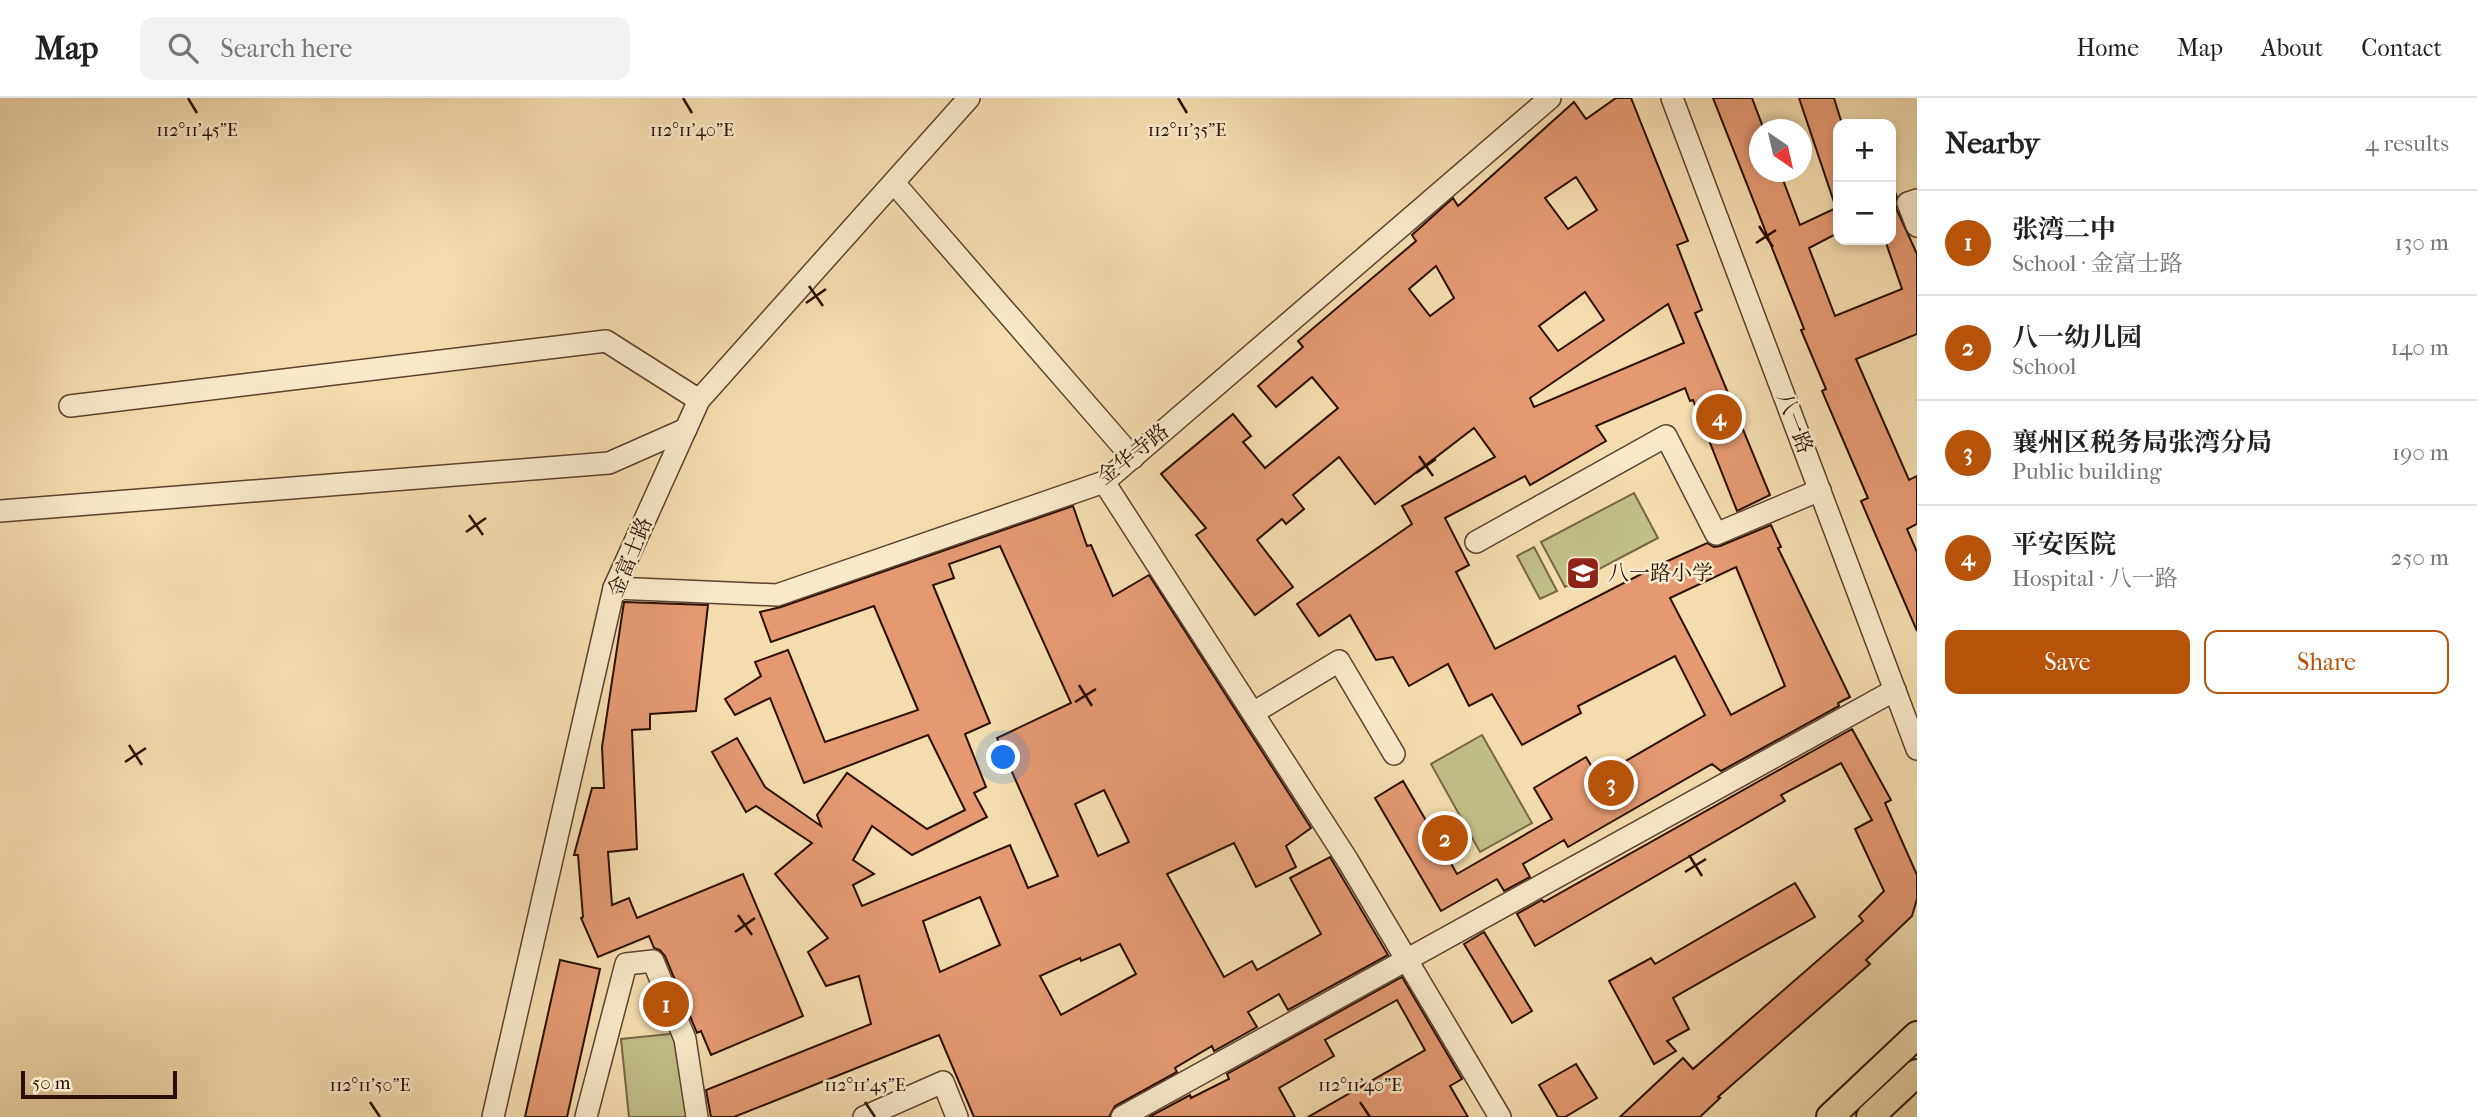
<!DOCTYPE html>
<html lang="en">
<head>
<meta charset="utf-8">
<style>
  :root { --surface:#fff; --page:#f2f2f2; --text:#222; --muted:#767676; --line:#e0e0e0; --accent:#b45309 }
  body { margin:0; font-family:"IM FELL French Canon","Noto Serif SC",serif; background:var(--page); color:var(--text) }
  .controls { position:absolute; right:21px; top:21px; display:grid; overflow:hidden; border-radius:14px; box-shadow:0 4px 10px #0003 }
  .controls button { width:63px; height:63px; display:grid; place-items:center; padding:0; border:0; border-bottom:2px solid var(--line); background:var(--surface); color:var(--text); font:35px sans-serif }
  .compass { position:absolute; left:1749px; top:21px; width:63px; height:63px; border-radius:50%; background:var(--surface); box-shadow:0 4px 10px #0003; rotate:146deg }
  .scale { position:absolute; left:21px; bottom:18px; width:156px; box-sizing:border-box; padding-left:7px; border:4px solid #2b0f02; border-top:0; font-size:19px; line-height:24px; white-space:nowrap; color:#2b0f02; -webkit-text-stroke:5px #f7e9ca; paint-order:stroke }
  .you { position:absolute; left:1004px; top:660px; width:24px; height:24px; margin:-18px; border:5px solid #fff; border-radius:50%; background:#1a73e8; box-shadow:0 0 0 10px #1a73e833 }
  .badge { display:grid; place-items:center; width:46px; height:46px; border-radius:50%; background:var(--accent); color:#fff; font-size:23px; font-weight:700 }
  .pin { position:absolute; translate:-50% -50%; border:4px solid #fff; box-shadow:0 2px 7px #0006 }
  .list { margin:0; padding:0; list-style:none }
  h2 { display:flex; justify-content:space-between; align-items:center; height:91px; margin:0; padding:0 28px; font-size:30px }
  h2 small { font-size:23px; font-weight:400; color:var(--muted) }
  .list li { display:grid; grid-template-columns:46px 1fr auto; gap:21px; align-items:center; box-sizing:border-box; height:105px; padding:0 28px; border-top:2px solid var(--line) }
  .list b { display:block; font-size:26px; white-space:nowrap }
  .list p { margin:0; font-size:23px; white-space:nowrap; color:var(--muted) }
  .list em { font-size:23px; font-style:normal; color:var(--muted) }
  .actions { display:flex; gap:14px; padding:21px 28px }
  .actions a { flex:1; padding:16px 0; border:2px solid var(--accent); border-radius:14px; text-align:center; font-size:24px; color:var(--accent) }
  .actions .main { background:var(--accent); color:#fff }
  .icon { flex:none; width:38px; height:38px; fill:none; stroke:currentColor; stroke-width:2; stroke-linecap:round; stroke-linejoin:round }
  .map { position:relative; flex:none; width:1917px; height:1019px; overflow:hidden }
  header { display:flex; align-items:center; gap:42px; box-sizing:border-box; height:98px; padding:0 35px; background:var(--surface); border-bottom:2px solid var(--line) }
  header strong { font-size:33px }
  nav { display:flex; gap:38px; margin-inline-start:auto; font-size:24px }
  .search { width:490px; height:63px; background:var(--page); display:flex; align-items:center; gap:18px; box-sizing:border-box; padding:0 24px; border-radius:14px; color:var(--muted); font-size:26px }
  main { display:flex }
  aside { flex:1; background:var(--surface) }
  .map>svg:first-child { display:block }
</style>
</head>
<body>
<header>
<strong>Map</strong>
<div class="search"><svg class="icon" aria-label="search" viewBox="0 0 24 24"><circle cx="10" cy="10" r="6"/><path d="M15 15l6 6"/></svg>Search here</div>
<nav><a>Home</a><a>Map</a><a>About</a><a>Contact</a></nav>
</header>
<main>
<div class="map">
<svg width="1917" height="1019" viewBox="0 0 1917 1019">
  <rect width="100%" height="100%" fill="#f3ddad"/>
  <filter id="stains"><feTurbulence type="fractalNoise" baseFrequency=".00286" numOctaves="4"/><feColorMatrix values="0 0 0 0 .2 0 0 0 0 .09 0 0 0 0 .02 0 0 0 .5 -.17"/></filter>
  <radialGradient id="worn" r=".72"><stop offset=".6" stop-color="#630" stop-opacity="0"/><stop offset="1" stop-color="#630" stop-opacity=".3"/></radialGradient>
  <g fill="#c0bf86" stroke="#766744" stroke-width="2">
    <polygon points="1634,395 1658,440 1565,489 1541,444"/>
    <polygon points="1534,449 1557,493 1540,501 1517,458"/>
    <polygon points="1482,637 1532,725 1480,754 1431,666"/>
    <polygon points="679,935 687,1019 629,1019 621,941"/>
  </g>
  <g fill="#e49971" stroke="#2b0f02" stroke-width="2" fill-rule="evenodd">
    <path d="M 1616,0 L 1631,0 L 1688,143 L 1677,147 L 1702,212 L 1695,215 L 1770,397 L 1737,413 L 1693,302 L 1690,303 L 1685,290 L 1596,328 L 1606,343 L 1530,387 L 1525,378 L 1445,420 L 1469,467 L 1456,474 L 1495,551 L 1661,466 L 1707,445 L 1714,449 L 1720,448 L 1771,427 L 1781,449 L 1778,450 L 1850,599 L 1838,605 L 1839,608 L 1721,673 L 1712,666 L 1568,749 L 1564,742 L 1523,766 L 1530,779 L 1504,793 L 1497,781 L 1441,813 L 1375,700 L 1403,683 L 1457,776 L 1552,721 L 1534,690 L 1586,659 L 1598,679 L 1705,617 L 1675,558 L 1578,608 L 1581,615 L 1522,647 L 1492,596 L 1469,608 L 1448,566 L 1409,588 L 1393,559 L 1376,562 L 1350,517 L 1319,538 L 1297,506 L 1412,426 L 1402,408 L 1495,359 L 1474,330 L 1375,406 L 1339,359 L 1293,397 L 1304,411 L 1286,426 L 1282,421 L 1257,442 L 1293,489 L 1255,517 L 1196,437 L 1206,430 L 1161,376 L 1233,316 L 1251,338 L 1243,344 L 1265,370 L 1338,310 L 1312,279 L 1276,309 L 1258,288 L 1303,249 L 1298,243 L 1416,143 L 1412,137 L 1453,100 L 1458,108 L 1574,4 L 1586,21 ZM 1576,79 L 1597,112 L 1568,131 L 1545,100 ZM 1436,168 L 1454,200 L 1430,218 L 1409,191 ZM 1585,194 L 1604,222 L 1558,253 L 1539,228 ZM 1668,206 L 1684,245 L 1534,309 L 1530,300 ZM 1736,469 L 1785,588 L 1731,617 L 1670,500 Z"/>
    <polygon points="1713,0 1752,0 1764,32 1760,32 1760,74 1780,74 1800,127 1838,109 1838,135 1809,150 1835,218 1902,191 1885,142 1891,142 1891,89 1893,89 1897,99 1896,110 1917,156 1917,236 1856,261 1909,382 1917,378 1917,426 1907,431 1917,454 1917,533 1861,403 1868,400 1822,293 1826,291 1801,232 1804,231"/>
    <polygon points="1799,0 1834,0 1842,26 1838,26 1838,107 1835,107"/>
    <path d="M 1073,408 L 1087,448 L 1091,447 L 1113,498 L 1149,477 L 1311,730 L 1286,748 L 1296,769 L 1256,789 L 1234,745 L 1167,776 L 1224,879 L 1252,863 L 1257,872 L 1321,836 L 1290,780 L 1330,759 L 1388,857 L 1288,912 L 1279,896 L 1248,914 L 1257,929 L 1214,953 L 1212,948 L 1175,970 L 1177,974 L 1115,1008 L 1109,1019 L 974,1019 L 939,937 L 734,1019 L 711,1019 L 706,992 L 871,926 L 859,878 L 826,888 L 808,854 L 828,840 L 775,776 L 812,745 L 756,708 L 746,714 L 712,654 L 737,640 L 765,689 L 821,728 L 817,717 L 847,675 L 927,731 L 965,712 L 928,637 L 804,685 L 770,600 L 735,617 L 725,601 L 761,578 L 755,564 L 788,552 L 825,644 L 918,612 L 874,508 L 771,544 L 760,514 L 781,509 ZM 1000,448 L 1071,605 L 997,640 L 1058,778 L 1028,790 L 1010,747 L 862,808 L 853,787 L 874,776 L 853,762 L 872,728 L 912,757 L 987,719 L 974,695 L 986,689 L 965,636 L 990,625 L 933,487 L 954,480 L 949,466 ZM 1104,692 L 1129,744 L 1098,758 L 1075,706 ZM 980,799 L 1000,847 L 940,874 L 923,823 ZM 1120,846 L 1136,876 L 1061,917 L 1040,878 L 1080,860 L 1081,863 Z"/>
    <polygon points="624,504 708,507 696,613 650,616 650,631 632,632 637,751 608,754 612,807 629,800 637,820 743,776 803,918 711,957 701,933 697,935 665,858 660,852 654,850 649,838 598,859 581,820 583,819 578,757 574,757 592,690 604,690 602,649"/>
    <polygon points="1852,631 1891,702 1885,705 1917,777 1917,801 1912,818 1866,862 1870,866 1718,999 1720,1000 1700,1019 1620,1019 1683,960 1693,971 1863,823 1859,818 1884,793 1855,731 1872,722 1841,665 1781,697 1785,703 1535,848 1517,816 1542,802 1544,804"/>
    <polygon points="1795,785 1815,819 1673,900 1689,931 1667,943 1676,953 1654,966 1609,883 1651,860 1655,866"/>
    <polygon points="1484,834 1532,913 1512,925 1464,846"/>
    <polygon points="560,862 600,871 567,1019 525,1019"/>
    <polygon points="1402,879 1462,981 1450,988 1468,1019 1308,1019 1425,952 1397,902 1325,942 1334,958 1279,990 1295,1019 1149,1019 1190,997 1191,1000 1229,981 1227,976"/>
    <polygon points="1576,966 1597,1000 1565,1019 1558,1019 1539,987"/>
  </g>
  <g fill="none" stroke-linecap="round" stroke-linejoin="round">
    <g stroke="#5d422d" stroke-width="24">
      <g id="minor">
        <polyline points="1672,0 1917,651"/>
        <polyline points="894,85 1133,360"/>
        <polyline points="1917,102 1908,105 1917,128"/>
        <polyline points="70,308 606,243 699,302"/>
        <polyline points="1104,384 1348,763 1500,1019"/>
        <polyline points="0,413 609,365 686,331"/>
        <polyline points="1476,444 1666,338 1716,436 1820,392"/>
        <polyline points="614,490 777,497 1104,384 1550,0"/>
        <polyline points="1253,615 1339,563 1394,656"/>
        <polyline points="493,1019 614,490 699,302 969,0"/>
        <polyline points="586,1019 626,866 653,863 685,941 697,1019"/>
        <polyline points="864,1019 943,984 957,1019"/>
        <polyline points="1122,1019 1895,592"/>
      </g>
    </g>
    <g stroke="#2b0f02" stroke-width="30">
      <g id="major">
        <polyline points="1830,1019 1917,937"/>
        <polyline points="1870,1019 1917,975"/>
      </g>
    </g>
    <use href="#minor" stroke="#f7e9ca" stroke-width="21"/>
    <use href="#major" stroke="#f3ddad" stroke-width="26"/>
  </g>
  <path fill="none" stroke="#2b0f02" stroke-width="2.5" d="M 188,0 L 197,15M 683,0 L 692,15M 1178,0 L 1187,15M 1759,128 L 1773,149M 1756,145 L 1776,132M 809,188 L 823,208M 806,205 L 826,191M 1419,358 L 1433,378M 1416,375 L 1436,361M 469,417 L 483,437M 466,434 L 486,420M 1079,587 L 1092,608M 1075,604 L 1096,591M 129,647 L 142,667M 125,664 L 146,650M 1689,757 L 1702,778M 1685,774 L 1706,761M 738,817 L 752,837M 735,834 L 755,820M 370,1004 L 380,1019M 865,1004 L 875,1019M 1360,1004 L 1370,1019"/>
  <defs>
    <g id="school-square" transform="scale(1.75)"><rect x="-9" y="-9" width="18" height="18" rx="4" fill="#8f2418" stroke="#f7e9ca"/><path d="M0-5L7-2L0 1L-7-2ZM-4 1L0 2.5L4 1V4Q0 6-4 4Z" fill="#fff"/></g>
  </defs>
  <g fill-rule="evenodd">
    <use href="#school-square" x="1583" y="475"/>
  </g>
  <g text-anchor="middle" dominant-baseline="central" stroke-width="5" stroke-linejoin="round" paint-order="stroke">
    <g font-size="21" fill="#2b0f02" stroke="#f7e9ca">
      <text transform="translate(1795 325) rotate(69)">八一路</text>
      <text transform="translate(1133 356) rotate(-38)">金华寺路</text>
      <text transform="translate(630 459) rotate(-68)">金富士路</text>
    </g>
    <g font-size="21" fill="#2b0f02" stroke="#f7e9ca" text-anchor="start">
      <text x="1608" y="475">八一路小学</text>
    </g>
  </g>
  <g font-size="18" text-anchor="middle" fill="#2b0f02" stroke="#f7e9ca" stroke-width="5" stroke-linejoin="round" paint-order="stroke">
    <text x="197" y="38">112°11'45"E</text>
    <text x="692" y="38">112°11'40"E</text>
    <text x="1187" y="38">112°11'35"E</text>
    <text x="370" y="993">112°11'50"E</text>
    <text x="865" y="993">112°11'45"E</text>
    <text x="1360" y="993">112°11'40"E</text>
  </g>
  <rect width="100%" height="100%" filter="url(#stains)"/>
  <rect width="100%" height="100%" fill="url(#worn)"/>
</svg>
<div class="controls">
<button>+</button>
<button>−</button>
</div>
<svg class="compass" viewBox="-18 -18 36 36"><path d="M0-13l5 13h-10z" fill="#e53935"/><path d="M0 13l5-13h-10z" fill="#767676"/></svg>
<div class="scale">50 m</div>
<div class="you"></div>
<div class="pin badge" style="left:666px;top:906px">1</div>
<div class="pin badge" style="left:1445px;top:740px">2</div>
<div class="pin badge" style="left:1611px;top:685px">3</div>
<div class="pin badge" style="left:1719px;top:319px">4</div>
</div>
<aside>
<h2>Nearby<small>4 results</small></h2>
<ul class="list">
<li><span class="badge">1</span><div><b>张湾二中</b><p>School · 金富士路</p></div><em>130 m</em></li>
<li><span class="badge">2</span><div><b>八一幼儿园</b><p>School</p></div><em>140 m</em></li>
<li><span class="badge">3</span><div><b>襄州区税务局张湾分局</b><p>Public building</p></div><em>190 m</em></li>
<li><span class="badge">4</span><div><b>平安医院</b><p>Hospital · 八一路</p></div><em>250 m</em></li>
</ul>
<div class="actions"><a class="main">Save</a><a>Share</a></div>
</aside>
</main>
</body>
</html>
